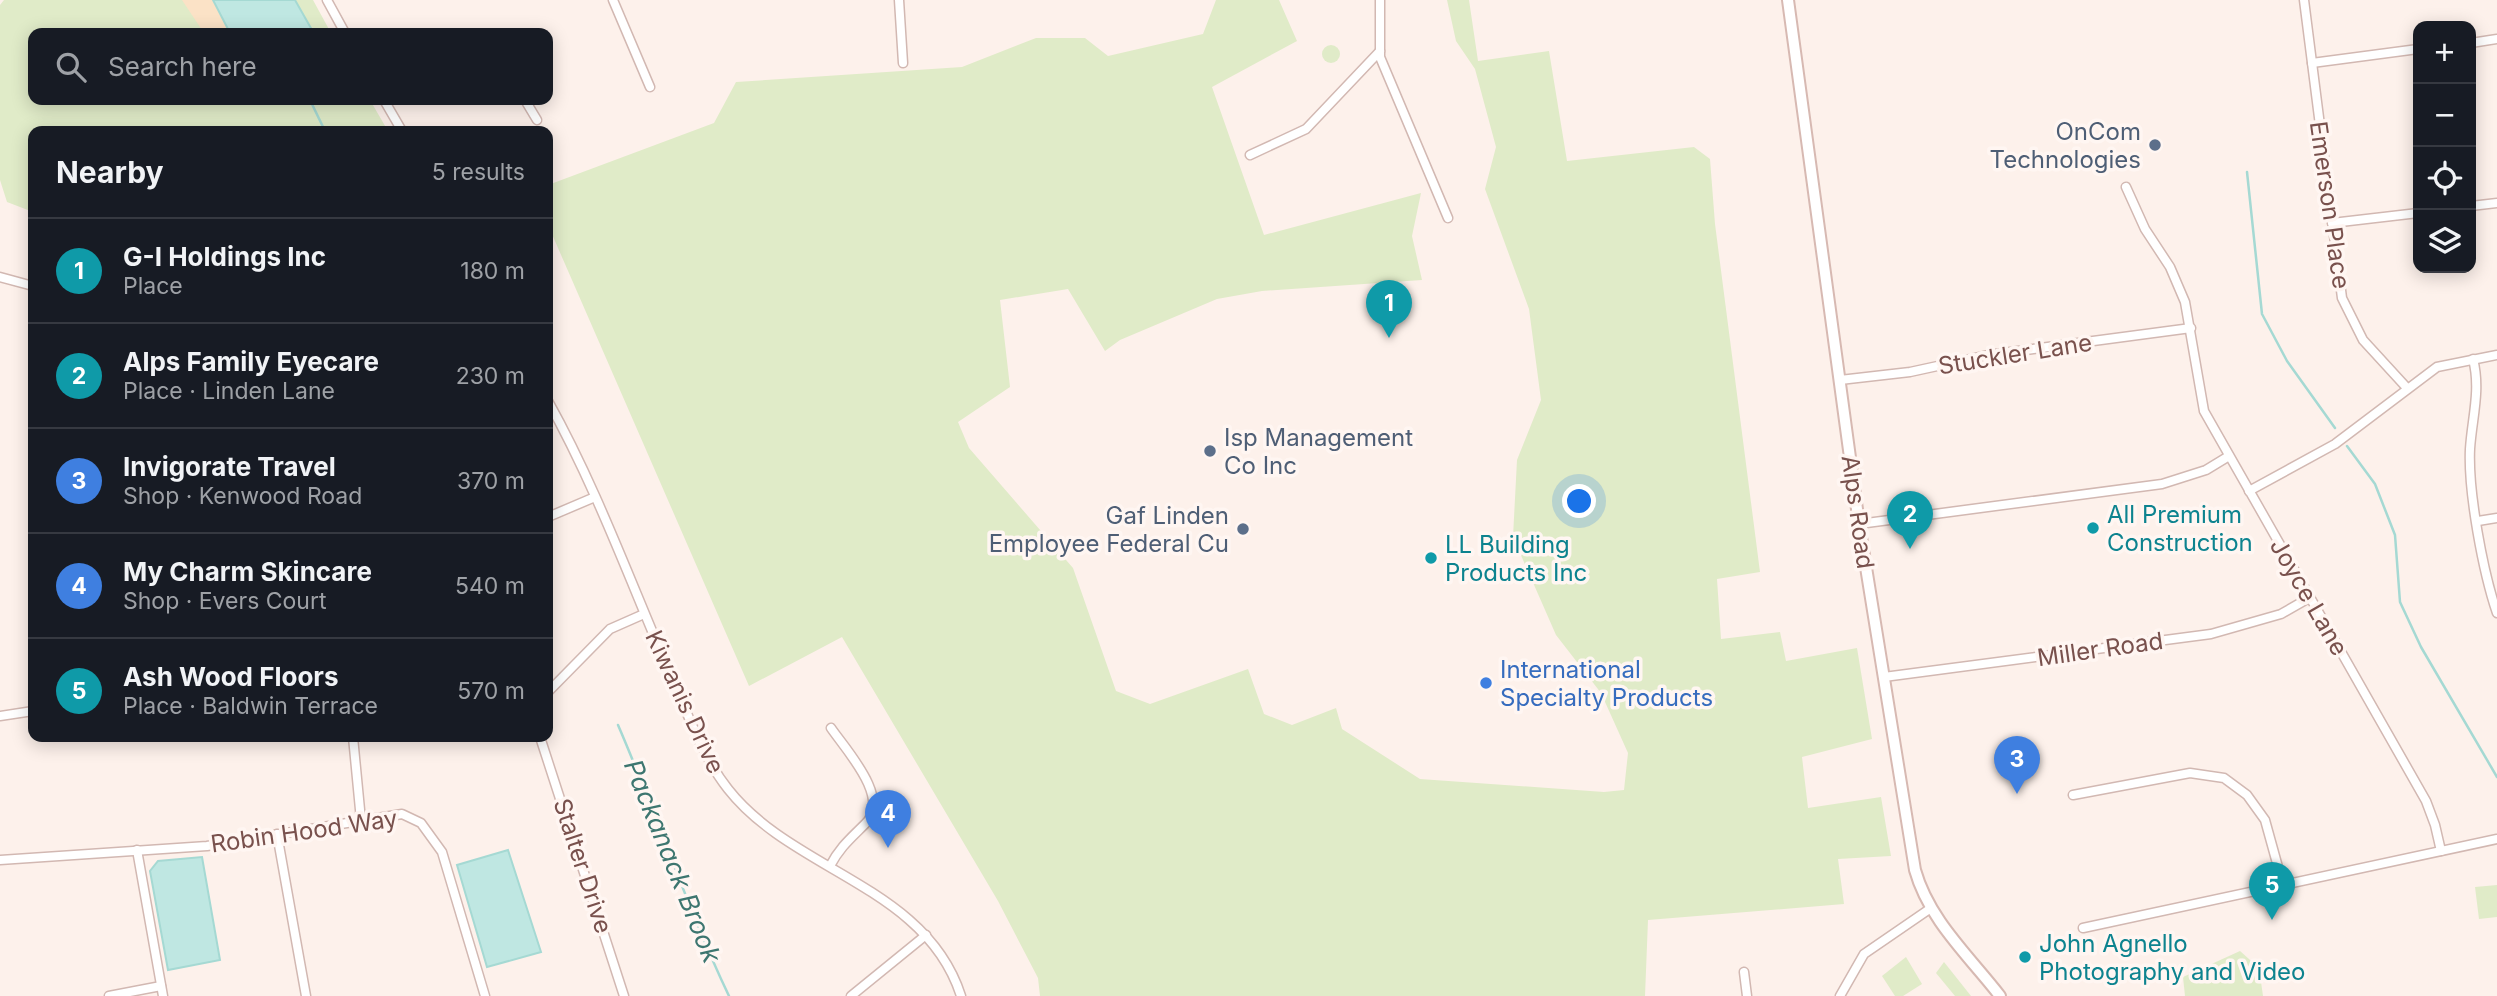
<!DOCTYPE html>
<html lang="en">
<head>
<meta charset="utf-8">
<style>
  :root { --surface:#171b24; --page:#20242c; --text:#f1f3f6; --muted:#9ea1a6; --line:#363941; --accent:#ea580c }
  body { margin:0; font-family:Inter,sans-serif; background:var(--page); color:var(--text) }
  .controls { position:absolute; right:21px; top:21px; display:grid; overflow:hidden; border-radius:14px; box-shadow:0 4px 18px #0003 }
  .controls button { width:63px; height:63px; display:grid; place-items:center; padding:0; border:0; border-bottom:2px solid var(--line); background:var(--surface); color:var(--text); font:35px sans-serif }
  .you { position:absolute; left:1580px; top:502px; width:24px; height:24px; margin:-18px; border:5px solid #fff; border-radius:50%; background:#1a73e8; box-shadow:0 0 0 10px #1a73e833 }
  .badge { display:grid; place-items:center; width:46px; height:46px; border-radius:50%; background:var(--accent); color:#fff; font-size:23px; font-weight:700 }
  .pin { position:absolute; translate:-50% -58px; filter:drop-shadow(0 2px 4px #0008) }
  .pin::after { content:''; position:absolute; top:37px; width:24px; height:21px; background:inherit; clip-path:polygon(0 0,100% 0,50% 100%) }
  .list { margin:0; padding:0; list-style:none }
  h2 { display:flex; justify-content:space-between; align-items:center; height:91px; margin:0; padding:0 28px; font-size:30px }
  h2 small { font-size:23px; font-weight:400; color:var(--muted) }
  .list li { display:grid; grid-template-columns:46px 1fr auto; gap:21px; align-items:center; box-sizing:border-box; height:105px; padding:0 28px; border-top:2px solid var(--line) }
  .list b { display:block; font-size:26px; white-space:nowrap }
  .list p { margin:0; font-size:23px; white-space:nowrap; color:var(--muted) }
  .list em { font-size:23px; font-style:normal; color:var(--muted) }
  .icon { flex:none; width:38px; height:38px; fill:none; stroke:currentColor; stroke-width:2; stroke-linecap:round; stroke-linejoin:round }
  .map { position:relative; flex:none; width:2497px; height:996px; overflow:hidden }
  .search { position:absolute; background:var(--surface); box-shadow:0 4px 18px #0003; left:28px; top:28px; width:525px; height:77px; display:flex; align-items:center; gap:18px; box-sizing:border-box; padding:0 24px; border-radius:14px; color:var(--muted); font-size:26px }
  .panel { position:absolute; background:var(--surface); box-shadow:0 4px 18px #0003; left:28px; top:126px; width:525px; height:616px; border-radius:14px }
  .map>svg:first-child { display:block }
</style>
</head>
<body>
<div class="map">
<svg width="2497" height="996" viewBox="0 0 2497 996">
  <rect width="100%" height="100%" fill="#fdf1eb"/>
  <g fill="#e0ebc8">
    <polygon points="4,0 313,0 331,33 33,33 33,100 370,100 388,131 33,131 33,212 7,202 0,180 0,5"/>
    <polygon points="1216,0 1279,0 1297,41 1212,87 1264,235 1421,193 1412,236 1422,280 1262,291 1217,299 1120,340 1105,351 1068,289 1000,300 1010,387 958,422 969,448 1073,568 1116,691 1150,704 1248,669 1264,714 1292,725 1336,708 1342,729 1420,779 1604,792 1624,790 1628,753 1601,693 1556,635 1513,537 1517,460 1541,400 1529,309 1485,189 1496,147 1475,69 1456,41 1447,0 1469,0 1478,61 1549,51 1567,161 1694,147 1710,159 1715,224 1760,572 1717,579 1721,639 1780,632 1786,661 1857,648 1872,739 1802,757 1808,808 1881,797 1891,856 1838,859 1844,904 1648,920 1645,996 1040,996 1038,978 998,901 842,637 749,686 548,225 548,185 714,123 736,82 962,67 1036,38 1085,38 1108,56 1203,34"/>
    <circle cx="1331" cy="54" r="9"/>
    <polygon points="2497,885 2497,917 2479,919 2475,887"/>
    <polygon points="2240,951 2259,968 2263,996 2185,996 2183,977"/>
    <polygon points="1906,957 1922,984 1903,996 1895,996 1882,976"/>
    <polygon points="1944,962 1971,996 1955,996 1936,973"/>
  </g>
  <polygon fill="#fbe2c6" points="182,0 214,0 230,33 204,33"/>
  <g fill="#bfe7e2" stroke="#a5d9d3" stroke-width="2">
    <polygon points="213,0 295,0 312,30 307,33 230,33"/>
    <polygon points="508,850 541,952 487,967 457,865"/>
    <polygon points="202,857 220,960 168,970 150,871 158,861"/>
  </g>
  <g fill="none" stroke-linecap="round" stroke-linejoin="round">
    <g stroke="#a5d9d3" stroke-width="2.5">
      <polyline points="310,100 325,131"/>
      <polyline points="2247,172 2262,314 2287,361 2335,428"/>
      <polyline points="2347,446 2375,484 2395,535 2400,602 2421,647 2497,777"/>
      <path d="M 618,725 C 657,815 687,908 729,996"/>
    </g>
    <g stroke="#d2b8b2" stroke-width="11">
      <g id="minor">
        <polyline points="327,0 345,33"/>
        <polyline points="613,0 650,87"/>
        <polyline points="899,0 903,63"/>
        <polyline points="1380,0 1380,57 1448,218"/>
        <polyline points="2304,0 2342,298 2363,340 2407,388"/>
        <polyline points="2471,43 2497,39"/>
        <polyline points="2312,63 2418,49"/>
        <polyline points="384,100 402,131"/>
        <polyline points="525,100 537,120"/>
        <polyline points="1250,155 1306,129 1380,51"/>
        <polyline points="2126,187 2145,229 2170,267 2185,302 2204,411 2426,801 2435,825 2441,851"/>
        <polyline points="2471,206 2497,203"/>
        <polyline points="2332,223 2418,213"/>
        <polyline points="0,277 33,286"/>
        <path d="M 2473,359 C 2481,390 2472,418 2470,449 C 2468,492 2483,572 2497,613"/>
        <polyline points="1840,380 1910,372 1988,355 2191,328"/>
        <path d="M 548,401 C 596,487 630,581 669,671 C 687,711 701,755 728,789 C 793,872 926,886 961,996"/>
        <polyline points="2249,491 2335,444 2437,367 2497,355"/>
        <polyline points="548,517 595,497"/>
        <polyline points="2478,521 2497,518"/>
        <polyline points="1859,524 2162,484 2206,470 2229,456"/>
        <polyline points="1884,677 2211,634 2281,614 2309,598"/>
        <polyline points="548,692 610,629 644,614"/>
        <polyline points="0,716 33,711"/>
        <polyline points="353,737 361,820"/>
        <polyline points="540,737 624,996"/>
        <polyline points="2073,795 2190,773 2224,778 2247,795 2265,820 2283,885"/>
        <polyline points="277,834 306,996"/>
        <polyline points="137,850 163,996"/>
        <polyline points="0,860 207,846 402,814 421,823 442,852 485,996"/>
        <path d="M 830,866 C 840,847 850,839 865,824 C 892,799 846,750 831,728"/>
        <polyline points="2083,928 2497,839"/>
        <polyline points="1744,972 1747,996"/>
        <polyline points="109,996 161,986"/>
        <polyline points="851,996 926,935"/>
        <polyline points="1840,996 1864,954 1931,908"/>
      </g>
    </g>
    <g stroke="#d7b9b2" stroke-width="14">
      <path id="secondary" d="M 1788,0 L 1859,524 L 1915,870 C 1929,920 1969,956 2000,996"/>
    </g>
    <use href="#minor" stroke="#fff" stroke-width="8"/>
    <use href="#secondary" stroke="#fff" stroke-width="10"/>
  </g>
  <g fill="#5c6f8a" stroke="#fff6f2" stroke-width="2.5">
    <circle cx="2155" cy="145" r="7"/>
    <circle cx="1210" cy="451" r="7"/>
    <circle cx="1243" cy="529" r="7"/>
  </g>
  <g fill="#0f9aa8" stroke="#fff6f2" stroke-width="2.5">
    <circle cx="2093" cy="528" r="7"/>
    <circle cx="1431" cy="558" r="7"/>
    <circle cx="2025" cy="957" r="7"/>
  </g>
  <circle fill="#3f7fe0" stroke="#fff6f2" stroke-width="2.5" cx="1486" cy="683" r="7"/>
  <g text-anchor="middle" dominant-baseline="central" stroke-width="7" stroke-linejoin="round" paint-order="stroke">
    <g font-size="24" fill="#4e5e75" stroke="#fff6f2" text-anchor="end">
      <text x="2141" y="131">OnCom<tspan x="2141" dy="28">Technologies</tspan></text>
      <text x="1224" y="437" text-anchor="start">Isp Management<tspan x="1224" dy="28">Co Inc</tspan></text>
      <text x="1229" y="515">Gaf Linden<tspan x="1229" dy="28">Employee Federal Cu</tspan></text>
    </g>
    <g font-size="24" fill="#79514d" stroke="#fff6f2">
      <text transform="translate(2330 205) rotate(82)">Emerson Place</text>
      <text transform="translate(2015 354) rotate(-9)">Stuckler Lane</text>
      <text transform="translate(1858 512) rotate(82)">Alps Road</text>
      <text transform="translate(2309 597) rotate(60)">Joyce Lane</text>
      <text transform="translate(2100 649) rotate(-8)">Miller Road</text>
      <text transform="translate(685 702) rotate(65)">Kiwanis Drive</text>
      <text transform="translate(304 831) rotate(-8)">Robin Hood Way</text>
      <text transform="translate(583 866) rotate(72)">Stalter Drive</text>
    </g>
    <g font-size="24" fill="#0d838f" stroke="#fff6f2" text-anchor="start">
      <text x="2107" y="514">All Premium<tspan x="2107" dy="28">Construction</tspan></text>
      <text x="1445" y="544">LL Building<tspan x="1445" dy="28">Products Inc</tspan></text>
      <text x="2039" y="943">John Agnello<tspan x="2039" dy="28">Photography and Video</tspan></text>
    </g>
    <g font-size="24" fill="#366cbe" stroke="#fff6f2" text-anchor="start">
      <text x="1500" y="669">International<tspan x="1500" dy="28">Specialty Products</tspan></text>
    </g>
    <g font-size="26" font-style="italic" fill="#3d7670" stroke="#fff6f2">
      <text transform="translate(673 861) rotate(68)">Packanack Brook</text>
    </g>
  </g>
</svg>
<div class="controls">
<button>+</button>
<button>−</button>
<button><svg class="icon" aria-label="locate" viewBox="0 0 24 24"><circle cx="12" cy="12" r="6"/><path d="M12 2v4M12 18v4M2 12h4M18 12h4"/></svg></button>
<button><svg class="icon" aria-label="layers" viewBox="0 0 24 24"><path d="M12 4l9 5-9 5-9-5zM3 14l9 5 9-5"/></svg></button>
</div>
<div class="you"></div>
<div class="pin badge" style="left:1389px;top:338px;background:#0f9aa8">1</div>
<div class="pin badge" style="left:1910px;top:549px;background:#0f9aa8">2</div>
<div class="pin badge" style="left:2017px;top:794px;background:#3f7fe0">3</div>
<div class="pin badge" style="left:888px;top:848px;background:#3f7fe0">4</div>
<div class="pin badge" style="left:2272px;top:920px;background:#0f9aa8">5</div>
<div class="search"><svg class="icon" aria-label="search" viewBox="0 0 24 24"><circle cx="10" cy="10" r="6"/><path d="M15 15l6 6"/></svg>Search here</div>
<section class="panel">
<h2>Nearby<small>5 results</small></h2>
<ul class="list">
<li><span class="badge" style="background:#0f9aa8">1</span><div><b>G-I Holdings Inc</b><p>Place</p></div><em>180 m</em></li>
<li><span class="badge" style="background:#0f9aa8">2</span><div><b>Alps Family Eyecare</b><p>Place · Linden Lane</p></div><em>230 m</em></li>
<li><span class="badge" style="background:#3f7fe0">3</span><div><b>Invigorate Travel</b><p>Shop · Kenwood Road</p></div><em>370 m</em></li>
<li><span class="badge" style="background:#3f7fe0">4</span><div><b>My Charm Skincare</b><p>Shop · Evers Court</p></div><em>540 m</em></li>
<li><span class="badge" style="background:#0f9aa8">5</span><div><b>Ash Wood Floors</b><p>Place · Baldwin Terrace</p></div><em>570 m</em></li>
</ul>
</section>
</div>
</body>
</html>
